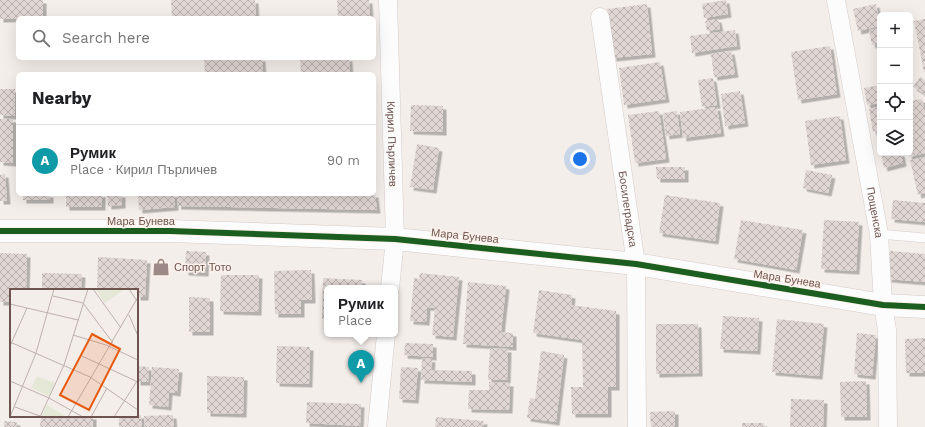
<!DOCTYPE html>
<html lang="en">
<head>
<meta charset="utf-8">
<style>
  :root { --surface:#fff; --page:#f2f2f2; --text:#202124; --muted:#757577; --line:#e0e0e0; --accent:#9d8985 }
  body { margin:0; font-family:"Work Sans",sans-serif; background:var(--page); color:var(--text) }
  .controls { position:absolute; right:12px; top:12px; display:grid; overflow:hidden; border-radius:6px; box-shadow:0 4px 16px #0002 }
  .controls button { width:36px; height:36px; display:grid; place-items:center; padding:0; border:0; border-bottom:1px solid var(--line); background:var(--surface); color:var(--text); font:20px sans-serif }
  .you { position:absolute; left:580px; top:159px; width:14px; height:14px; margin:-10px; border:3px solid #fff; border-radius:50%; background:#1a73e8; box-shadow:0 0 0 6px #1a73e833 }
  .badge { display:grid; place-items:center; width:26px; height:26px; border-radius:50%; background:var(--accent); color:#fff; font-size:13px; font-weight:700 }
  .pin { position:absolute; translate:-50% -33px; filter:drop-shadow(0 1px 2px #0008) }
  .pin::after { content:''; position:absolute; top:21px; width:14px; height:12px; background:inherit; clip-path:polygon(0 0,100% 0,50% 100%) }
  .popup { position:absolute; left:324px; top:285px; width:74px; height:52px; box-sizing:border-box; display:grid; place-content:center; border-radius:6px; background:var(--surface); filter:drop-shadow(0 1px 3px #0005); font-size:13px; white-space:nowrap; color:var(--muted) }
  .popup b { font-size:15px; color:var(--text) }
  .popup::after { content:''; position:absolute; left:50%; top:100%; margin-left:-8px; border:8px solid transparent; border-top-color:var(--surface) }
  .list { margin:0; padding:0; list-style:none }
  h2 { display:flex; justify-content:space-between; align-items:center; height:52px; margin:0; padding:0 16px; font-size:17px }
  h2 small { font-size:13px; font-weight:400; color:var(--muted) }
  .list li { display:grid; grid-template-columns:26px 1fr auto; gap:12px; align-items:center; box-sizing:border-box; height:72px; padding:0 16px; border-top:1px solid var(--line) }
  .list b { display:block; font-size:15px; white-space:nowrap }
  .list p { margin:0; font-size:13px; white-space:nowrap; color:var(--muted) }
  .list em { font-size:13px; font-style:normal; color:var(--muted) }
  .icon { flex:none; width:22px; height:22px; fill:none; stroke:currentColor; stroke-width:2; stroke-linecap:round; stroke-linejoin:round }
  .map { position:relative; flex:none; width:925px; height:427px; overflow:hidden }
  .search { position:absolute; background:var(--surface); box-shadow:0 4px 16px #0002; left:16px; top:16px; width:360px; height:44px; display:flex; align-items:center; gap:10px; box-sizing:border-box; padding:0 14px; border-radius:6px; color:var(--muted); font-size:15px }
  .panel { position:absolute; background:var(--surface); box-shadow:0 4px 16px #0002; left:16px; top:72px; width:360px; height:124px; border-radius:6px }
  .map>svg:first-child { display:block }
</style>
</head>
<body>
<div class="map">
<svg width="925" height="427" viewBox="0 0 925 427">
  <defs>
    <pattern id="building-cross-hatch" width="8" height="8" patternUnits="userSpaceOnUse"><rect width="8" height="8" fill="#e0d6d3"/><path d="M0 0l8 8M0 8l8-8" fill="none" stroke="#bab0ad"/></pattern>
    <filter id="shadow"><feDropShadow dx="3.5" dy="3.5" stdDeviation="0" flood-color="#0004"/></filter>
  </defs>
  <rect width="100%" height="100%" fill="#f4eeea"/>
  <g fill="url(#building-cross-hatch)" filter="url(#shadow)">
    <polygon points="0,0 43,0 43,18 0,19"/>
    <polygon points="171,0 255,0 256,18 172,18"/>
    <polygon points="337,0 369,0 370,18 338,18"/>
    <polygon points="726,0 728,14 704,18 702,4"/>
    <polygon points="647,4 652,54 613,58 607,9"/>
    <polygon points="876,4 880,26 858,31 853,9"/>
    <polygon points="718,19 720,29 707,31 705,21"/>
    <polygon points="925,19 925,72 924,72 914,21"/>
    <polygon points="880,28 880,43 872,45 869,30"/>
    <polygon points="735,30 737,46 692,53 690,36"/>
    <polygon points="830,46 837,94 798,100 791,52"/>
    <polygon points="731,51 735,74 714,77 711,54"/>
    <polygon points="204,58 262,58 263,74 205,74"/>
    <polygon points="300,58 349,58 350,74 301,74"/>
    <polygon points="660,62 666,99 624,105 619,68"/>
    <polygon points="920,77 925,80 925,94 913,87"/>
    <polygon points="713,78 717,105 702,107 698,80"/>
    <polygon points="880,85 880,103 867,105 864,88"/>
    <polygon points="0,89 15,89 15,116 0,115"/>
    <polygon points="740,91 745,123 725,126 721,94"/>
    <polygon points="922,99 925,114 925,153 909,157 908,153 910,153 910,101"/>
    <polygon points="411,105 443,106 443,132 410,131"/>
    <polygon points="717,107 721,133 683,138 680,112"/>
    <polygon points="880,107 880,130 873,132 869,109"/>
    <polygon points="659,111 666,159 635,163 628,115"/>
    <polygon points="677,111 680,134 666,136 663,113"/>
    <polygon points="840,116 846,160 811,165 805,121"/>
    <polygon points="0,119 13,119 13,163 0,162"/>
    <polygon points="417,144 439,148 433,190 410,187"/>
    <polygon points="881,153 901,153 903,163 884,168"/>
    <polygon points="925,157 925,193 918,195 910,160"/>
    <polygon points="656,167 685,167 685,179 657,179"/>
    <polygon points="806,170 832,175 828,193 803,188"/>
    <polygon points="5,174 7,201 0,201 0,175"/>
    <rect x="23" y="194" width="27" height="6"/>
    <rect x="66" y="194" width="36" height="13"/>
    <polygon points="107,194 122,194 122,205 108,206"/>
    <polygon points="138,194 174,194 175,207 139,210"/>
    <polygon points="177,194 375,194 377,210 178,206"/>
    <polygon points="665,195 720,203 715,241 659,233"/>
    <polygon points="893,200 925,203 925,222 891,219"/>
    <polygon points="741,220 803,230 796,270 734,259"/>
    <polygon points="824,220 859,222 856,271 821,269"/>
    <polygon points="186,251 206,252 205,273 185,272"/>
    <polygon points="890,251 925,254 925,282 888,279"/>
    <polygon points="0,253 27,254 26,290 11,290 11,302 0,302"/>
    <polygon points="98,257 147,260 145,297 137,297 137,290 97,290"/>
    <polygon points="311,270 312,300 301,300 301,314 275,314 274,271"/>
    <polygon points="42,273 82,274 81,290 42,290"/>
    <polygon points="420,273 459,277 453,337 432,335 435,308 427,307 426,322 410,321 414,278 419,279"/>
    <polygon points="221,275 259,275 258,312 220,311"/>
    <polygon points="323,278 362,280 361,288 327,288 327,319 322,319"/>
    <polygon points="468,282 506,286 501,332 513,333 513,347 463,344"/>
    <polygon points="539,290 572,295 571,305 616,311 616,387 608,387 608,414 572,414 571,387 583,387 582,340 533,333"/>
    <polygon points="189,297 210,298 210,332 189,332"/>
    <polygon points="723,316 759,318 757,351 720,349"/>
    <polygon points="777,319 824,324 819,376 772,372"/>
    <polygon points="656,324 698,324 699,373 656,374"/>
    <polygon points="857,333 876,335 872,376 854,374"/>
    <polygon points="925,338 925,373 906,373 905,339"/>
    <polygon points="405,343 433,344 433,357 404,355"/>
    <polygon points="277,346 310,347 309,384 276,383"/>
    <polygon points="490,348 508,349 507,380 488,380"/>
    <polygon points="541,351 564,355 556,422 527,418 530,398 535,399"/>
    <polygon points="422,358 432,359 431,370 472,371 472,382 421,380"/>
    <polygon points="137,366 149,367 148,382 137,382"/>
    <polygon points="152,367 179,369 177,393 169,392 168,407 149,405"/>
    <polygon points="401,367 418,368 415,400 399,399"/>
    <polygon points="207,376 244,377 243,414 207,413"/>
    <polygon points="866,381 867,417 841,417 840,382"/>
    <polygon points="489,382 510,383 509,410 468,409 469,390 489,390"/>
    <polygon points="791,399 824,400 823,427 790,427"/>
    <polygon points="307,402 361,404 360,426 306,423"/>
    <polygon points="675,411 675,427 651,427 650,412"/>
    <polygon points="137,415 141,415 142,427 119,427 119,416"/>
    <polygon points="173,415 174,427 145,427 144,416"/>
    <polygon points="41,416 93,416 93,427 40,427"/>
    <polygon points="436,417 484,421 483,427 435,427"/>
    <polygon points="4,421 17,422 16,427 4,427"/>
    <rect x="742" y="423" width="22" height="4"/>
  </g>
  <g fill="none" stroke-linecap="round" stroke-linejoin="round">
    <g stroke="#d3cbc8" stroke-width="10">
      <polyline id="lane" points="879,234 925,238"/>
    </g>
    <g stroke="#d3cbc8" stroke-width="19">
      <g id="street">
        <path id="s1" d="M 388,0 L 395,239 L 390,288"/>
        <path id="s2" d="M 836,0 L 879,234 L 883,305 L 887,330 L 888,427"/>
        <path id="s3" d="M 600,17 L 636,264 L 637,427"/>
        <polyline points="377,427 386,334"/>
      </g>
    </g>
    <g stroke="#d3cac6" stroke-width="23">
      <polyline id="secondary" points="0,231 170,231 395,239 636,264 883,305 925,307"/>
    </g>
    <use href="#lane" stroke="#fdfcfc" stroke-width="9"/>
    <use href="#street" stroke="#fdfcfc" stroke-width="18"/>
    <use href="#secondary" stroke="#fdfcfc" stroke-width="22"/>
    <g stroke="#fcf2eb" stroke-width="8">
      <polyline id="cycleway" points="0,231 170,231 395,239 636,264 883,305 925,307"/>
    </g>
    <use href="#cycleway" stroke="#1b5e20" stroke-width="6"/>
  </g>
  <defs>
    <g id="shop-bare" transform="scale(1.38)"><path d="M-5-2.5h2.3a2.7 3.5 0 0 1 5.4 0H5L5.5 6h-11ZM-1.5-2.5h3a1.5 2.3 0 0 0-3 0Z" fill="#9d8985" stroke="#fcf2eb" stroke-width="2.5" paint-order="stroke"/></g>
  </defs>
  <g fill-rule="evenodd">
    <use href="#shop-bare" x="161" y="267"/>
  </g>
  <g text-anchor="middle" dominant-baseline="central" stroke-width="3" stroke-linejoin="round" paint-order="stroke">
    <g font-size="11" fill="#6e534e" stroke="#fcf2eb">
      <text stroke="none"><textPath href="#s1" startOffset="144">Кирил Пърличев</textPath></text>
      <text stroke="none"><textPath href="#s3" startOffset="194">Босилеградска</textPath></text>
      <text stroke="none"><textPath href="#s2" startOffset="216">Пощенска</textPath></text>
      <text x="141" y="221">Мара Бунева</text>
      <text transform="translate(465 236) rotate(6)">Мара Бунева</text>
      <text transform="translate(787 279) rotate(9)">Мара Бунева</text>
    </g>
    <g font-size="11" fill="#6e534e" stroke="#fcf2eb" text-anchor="start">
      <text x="174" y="267">Спорт Тото</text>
    </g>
  </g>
  <g transform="translate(10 289)">
    <rect width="128" height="128" fill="#f4eeea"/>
    <path d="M 27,87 L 45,94 L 39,107 L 21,99 ZM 37,116 L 57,128 L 31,128 Z" fill="#e5e8d6"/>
    <path d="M 85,0 L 115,0 L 95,14 Z" fill="#e5e8d6"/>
    <path fill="none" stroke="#beb0ac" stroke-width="1" d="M 83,0 L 111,39M 119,0 L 127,12M 43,7 L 73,14 L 103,54M 0,15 L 68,31M 119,26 L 128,47M 63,46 L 96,56 L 128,71M 0,53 L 80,88 L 128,121M 0,57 L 17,19M 72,67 L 128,93M 0,92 L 39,109 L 73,128M 5,118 L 30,127M 0,128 L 26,64 L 44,0M 30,128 L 54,76 L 78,0M 58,128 L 128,8M 81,128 L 97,99M 104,128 L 127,92"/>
    <path fill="#e8590c" fill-opacity="0.15" stroke="#e8590c" stroke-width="2" d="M 82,45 L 110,60 L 79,121 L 50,106 Z"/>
    <rect width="128" height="128" fill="none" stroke="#6e534e" stroke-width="2"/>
  </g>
</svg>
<div class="controls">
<button>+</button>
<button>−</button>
<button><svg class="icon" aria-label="locate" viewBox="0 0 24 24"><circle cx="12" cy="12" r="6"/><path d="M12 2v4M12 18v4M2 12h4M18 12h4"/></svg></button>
<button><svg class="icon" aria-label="layers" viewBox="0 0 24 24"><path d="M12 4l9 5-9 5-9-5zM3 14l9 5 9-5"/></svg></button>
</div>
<div class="you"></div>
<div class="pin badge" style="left:361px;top:383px;background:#0f9aa8">A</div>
<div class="popup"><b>Румик</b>Place</div>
<div class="search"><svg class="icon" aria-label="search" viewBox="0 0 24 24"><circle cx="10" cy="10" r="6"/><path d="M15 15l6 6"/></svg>Search here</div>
<section class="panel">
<h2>Nearby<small></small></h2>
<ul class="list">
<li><span class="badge" style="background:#0f9aa8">A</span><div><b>Румик</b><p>Place · Кирил Пърличев</p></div><em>90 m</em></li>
</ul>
</section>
</div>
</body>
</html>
